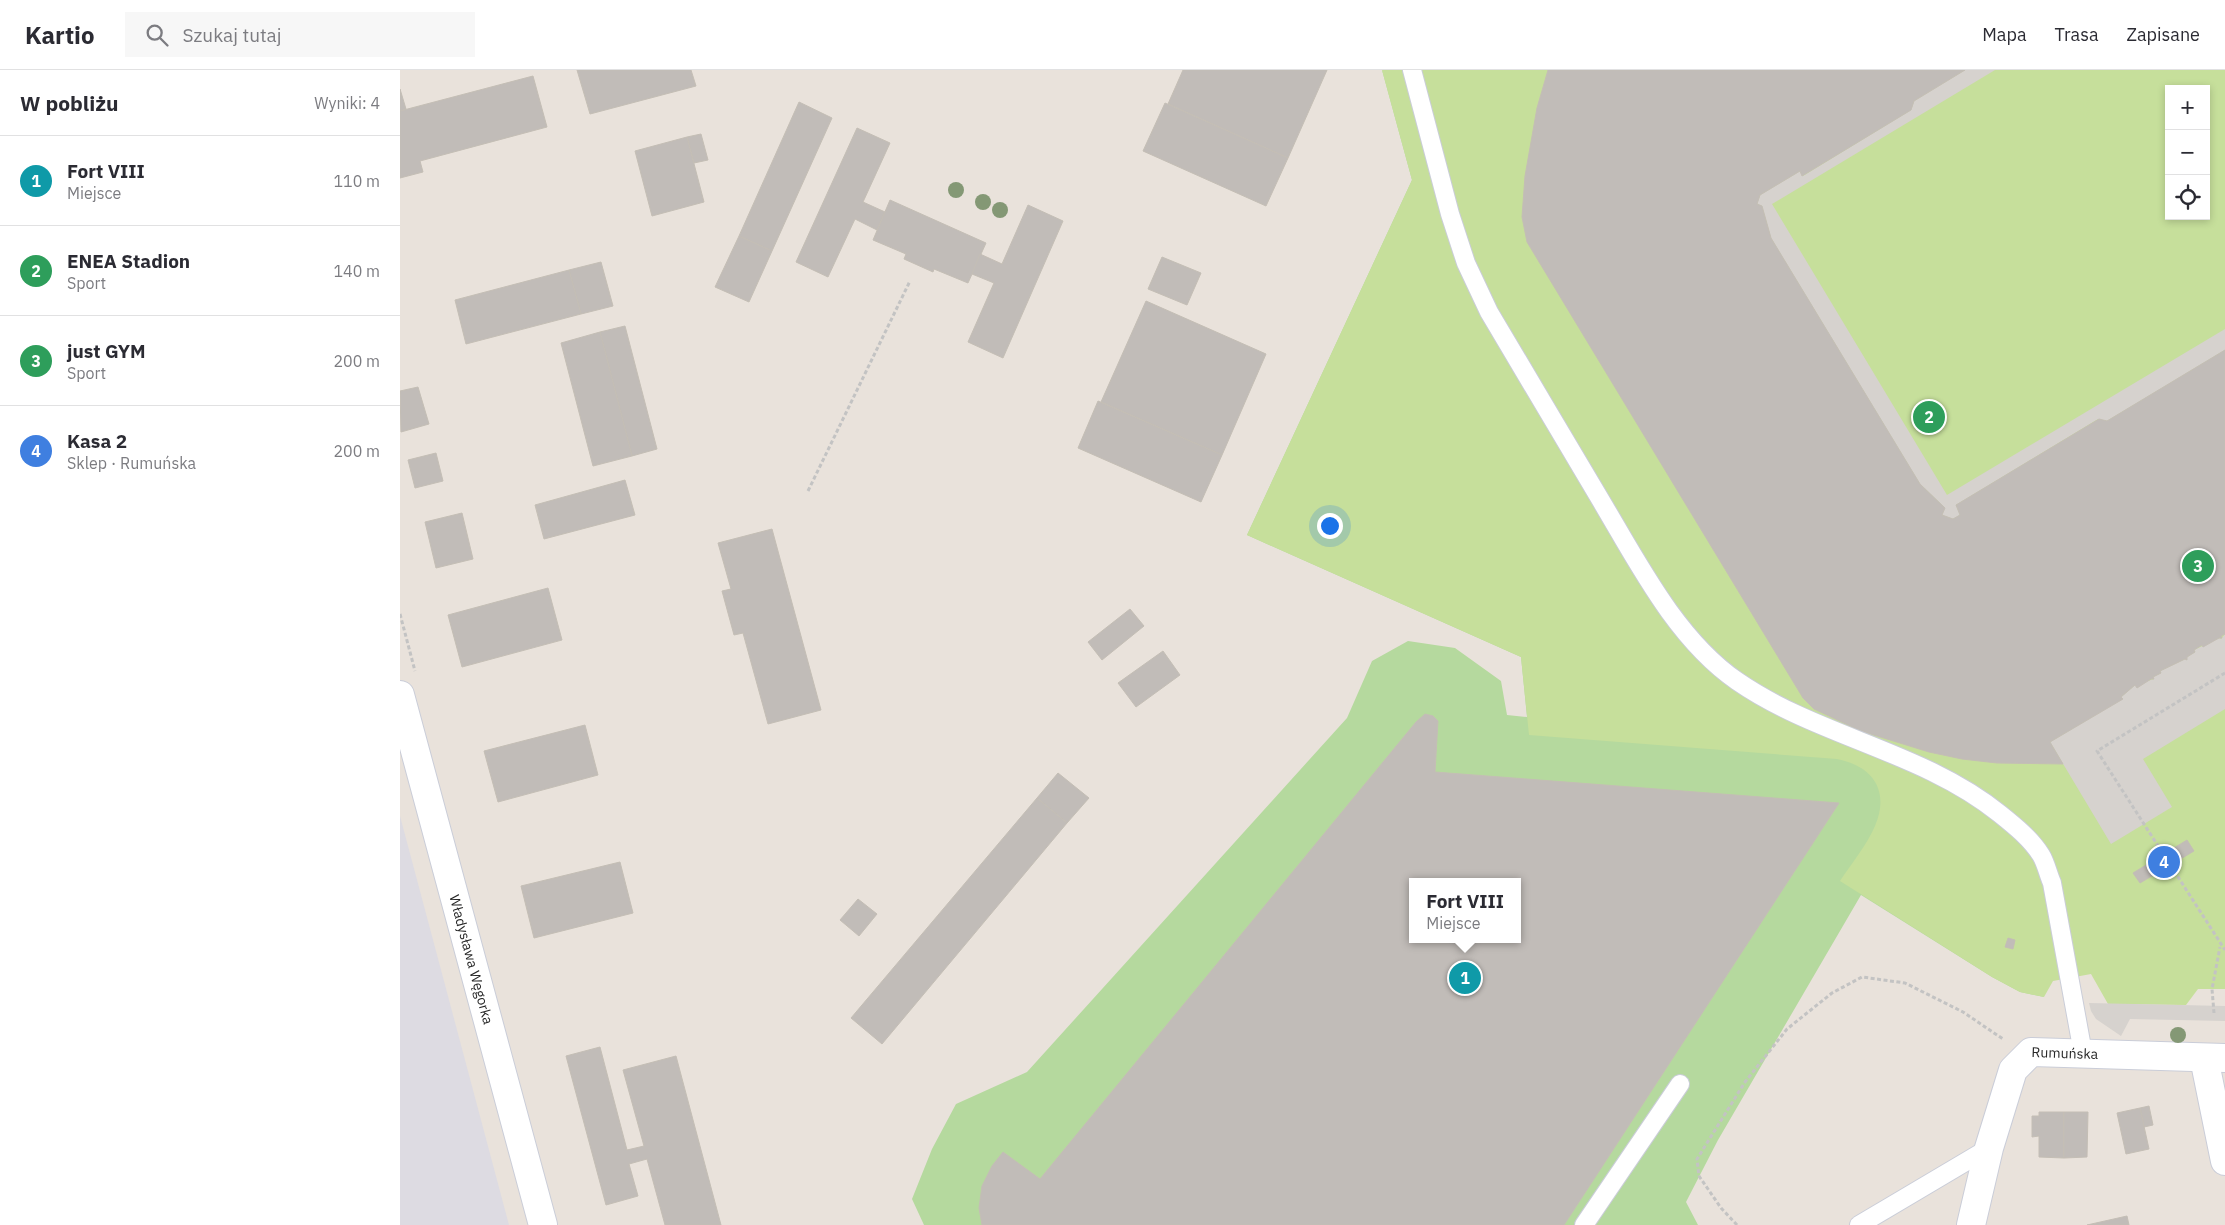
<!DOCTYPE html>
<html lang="pl">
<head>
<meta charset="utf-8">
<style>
  :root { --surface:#fff; --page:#f7f7f7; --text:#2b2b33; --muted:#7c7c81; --line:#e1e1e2; --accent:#4e71e3 }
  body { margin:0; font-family:"IBM Plex Sans",sans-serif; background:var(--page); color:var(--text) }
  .controls { position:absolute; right:15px; top:15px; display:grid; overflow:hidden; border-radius:0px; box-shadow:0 2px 8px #0003 }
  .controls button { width:45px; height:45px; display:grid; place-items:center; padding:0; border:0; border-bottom:1px solid var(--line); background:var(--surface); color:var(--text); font:25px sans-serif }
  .you { position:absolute; left:929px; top:455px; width:18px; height:18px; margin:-12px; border:4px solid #fff; border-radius:50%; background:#1a73e8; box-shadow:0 0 0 8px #1a73e833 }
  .badge { display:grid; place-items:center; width:32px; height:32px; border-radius:50%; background:var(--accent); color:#fff; font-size:16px; font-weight:700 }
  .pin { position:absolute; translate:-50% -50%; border:2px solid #fff; box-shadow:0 1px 5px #0006 }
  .popup { position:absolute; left:1009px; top:808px; width:112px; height:65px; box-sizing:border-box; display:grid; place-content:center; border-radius:0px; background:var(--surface); filter:drop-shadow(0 1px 4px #0005); font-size:16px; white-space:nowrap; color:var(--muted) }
  .popup b { font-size:19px; color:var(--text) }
  .popup::after { content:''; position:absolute; left:50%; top:100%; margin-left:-10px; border:10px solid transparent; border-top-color:var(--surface) }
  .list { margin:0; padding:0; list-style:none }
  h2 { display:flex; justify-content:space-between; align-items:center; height:65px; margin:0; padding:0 20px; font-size:21px }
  h2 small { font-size:16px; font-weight:400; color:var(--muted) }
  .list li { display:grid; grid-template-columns:32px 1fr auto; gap:15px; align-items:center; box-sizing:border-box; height:90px; padding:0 20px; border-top:1px solid var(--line) }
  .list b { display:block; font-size:19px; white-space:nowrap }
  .list p { margin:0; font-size:16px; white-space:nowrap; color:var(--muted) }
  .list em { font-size:16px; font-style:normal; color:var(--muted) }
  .icon { flex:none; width:28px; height:28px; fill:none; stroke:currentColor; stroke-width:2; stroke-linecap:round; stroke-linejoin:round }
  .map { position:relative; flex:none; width:1825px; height:1155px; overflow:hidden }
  header { display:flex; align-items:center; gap:30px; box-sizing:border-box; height:70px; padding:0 25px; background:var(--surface); border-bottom:1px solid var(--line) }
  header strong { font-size:24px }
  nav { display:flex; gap:28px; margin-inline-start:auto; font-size:18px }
  .search { width:350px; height:45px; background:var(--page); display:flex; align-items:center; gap:12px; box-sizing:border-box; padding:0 18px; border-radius:0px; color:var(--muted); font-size:19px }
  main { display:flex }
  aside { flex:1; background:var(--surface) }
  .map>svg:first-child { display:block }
</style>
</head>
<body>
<header>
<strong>Kartio</strong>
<div class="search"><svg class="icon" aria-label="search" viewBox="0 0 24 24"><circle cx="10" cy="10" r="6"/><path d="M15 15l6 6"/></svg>Szukaj tutaj</div>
<nav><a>Mapa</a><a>Trasa</a><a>Zapisane</a></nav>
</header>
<main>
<aside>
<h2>W pobliżu<small>Wyniki: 4</small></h2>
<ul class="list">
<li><span class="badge" style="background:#0f9aa8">1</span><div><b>Fort VIII</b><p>Miejsce</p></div><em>110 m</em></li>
<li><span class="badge" style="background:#2e9e5b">2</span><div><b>ENEA Stadion</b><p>Sport</p></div><em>140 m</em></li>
<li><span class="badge" style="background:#2e9e5b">3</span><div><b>just GYM</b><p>Sport</p></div><em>200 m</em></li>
<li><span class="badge" style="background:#3f7fe0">4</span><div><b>Kasa 2</b><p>Sklep · Rumuńska</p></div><em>200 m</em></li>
</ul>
</aside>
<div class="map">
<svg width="1825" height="1155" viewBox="0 0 1825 1155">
  <rect width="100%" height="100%" fill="#e9e2db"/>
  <polygon fill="#dddbe2" points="0,746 109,1155 0,1155"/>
  <path fill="#b5d99e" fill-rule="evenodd" d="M 982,0 L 1460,686 L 1644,927 L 1620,922 L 1592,907 L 1461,825 L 1318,1070 L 1286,1132 L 1298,1155 L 524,1155 L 512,1129 L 532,1079 L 556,1034 L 627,1002 L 947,648 L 972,591 L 1008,571 L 1055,578 L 1101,611 L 1107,645 L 1127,647 L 1121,587 L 847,465 L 1012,110 ZM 1012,812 L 1118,812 L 1118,869 L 1012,869 Z"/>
  <path fill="#c6df9b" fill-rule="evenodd" d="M 982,0 L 1825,0 L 1825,919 L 1798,919 L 1786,935 L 1708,934 L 1691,904 L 1653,911 L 1644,927 L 1620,922 L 1592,907 L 1440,811 C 1451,794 1467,775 1475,756 C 1490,721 1473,696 1437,689 L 1129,665 L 1121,587 L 847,465 L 1012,110 ZM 1769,19 L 1806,19 L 1806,146 L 1769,146 Z"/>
  <g fill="#d6d2ce">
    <polygon points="1565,0 1595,0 1372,134 1547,425 1825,259 1825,280 1707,351 1698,349 1556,435 1560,445 1553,449 1542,445 1544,437 1520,414 1371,168 1362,136 1357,134 1360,125 1400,101 1403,106 1511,40 1514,31"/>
    <polygon points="1825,564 1825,639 1743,689 1772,737 1711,774 1650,672 1722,629 1721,627 1735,615 1754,609 1753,607 1761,603 1760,601 1785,589 1787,590 1787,587 1795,582 1794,580 1819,568 1821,569"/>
    <polygon points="1689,933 1825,936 1825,951 1730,949 1721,966 1696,949 1691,941"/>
  </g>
  <g fill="#c1bcb8" stroke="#c4beb5" fill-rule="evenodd">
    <polygon points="177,0 291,0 296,16 190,44"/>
    <polygon points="783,0 927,0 888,88 768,34"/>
    <polygon points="1148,0 1565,0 1514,31 1511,40 1402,106 1400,101 1360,125 1357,134 1362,136 1371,168 1520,414 1545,438 1542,445 1553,449 1560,445 1556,435 1699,349 1707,351 1825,280 1825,564 1821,566 1822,568 1819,568 1803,577 1802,575 1794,580 1795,582 1787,587 1787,590 1785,589 1760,601 1761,603 1753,607 1754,609 1751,609 1737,618 1735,615 1721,627 1723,629 1650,672 1663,694 1597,693 1562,689 1529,682 1461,661 1414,639 1403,628 1127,172 1122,147 1125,106 1137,38"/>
    <polygon points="133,6 147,57 20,91 23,102 0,108 0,41"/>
    <polygon points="0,19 6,39 0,41"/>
    <polygon points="399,32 432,48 372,181 339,166"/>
    <polygon points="765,33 888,88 866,136 743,81"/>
    <polygon points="457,58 490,73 463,132 485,142 477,160 455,149 428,207 396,192"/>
    <polygon points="301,64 308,90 294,93 287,67"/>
    <polygon points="287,67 304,132 252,146 235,81"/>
    <polygon points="490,130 586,173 568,213 534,199 533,202 504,189 506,184 473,170"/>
    <polygon points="628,135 663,151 603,288 568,272 594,213 572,204 580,184 602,194"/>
    <polygon points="339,166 372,181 349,232 315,217"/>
    <polygon points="762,187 801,203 787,235 748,219"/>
    <polygon points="201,192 213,236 181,244 169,200"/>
    <polygon points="169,200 181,244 66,274 55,230"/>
    <polygon points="746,231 866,284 822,385 701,332"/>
    <polygon points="225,256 257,379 232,386 200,262"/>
    <polygon points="200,262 232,386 193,396 161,273"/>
    <polygon points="18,317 29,354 1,362 0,321"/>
    <polygon points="698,331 822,385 801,432 678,378"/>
    <polygon points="36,383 43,411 15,418 8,390"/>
    <polygon points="225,410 235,445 144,469 135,435"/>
    <polygon points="62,443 73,489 36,498 25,452"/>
    <polygon points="372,459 421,640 368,654 343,563 334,565 322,521 331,519 318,473"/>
    <polygon points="148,518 162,570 62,597 48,545"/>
    <polygon points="730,539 744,556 702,590 688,572"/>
    <polygon points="763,581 780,605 736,637 718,613"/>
    <path d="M 1025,644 L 1033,646 L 1038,651 L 1035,702 L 1439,733 L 1164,1155 L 582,1155 L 579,1138 L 582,1116 L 592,1096 L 603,1082 L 640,1109 L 1016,652 ZM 1012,812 L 1118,812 L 1118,869 L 1012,869 Z"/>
    <polygon points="185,655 198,705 98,732 84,681"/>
    <polygon points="658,703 689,728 667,753 637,728"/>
    <polygon points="637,728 667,753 482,974 451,948"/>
    <polygon points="1787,770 1794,781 1740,813 1733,803"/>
    <polygon points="220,792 233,843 134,868 121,816"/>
    <polygon points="458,829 477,844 459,866 440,850"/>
    <polygon points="1608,868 1615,870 1613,879 1605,877"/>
    <polygon points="200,977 227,1080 244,1076 223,1000 276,986 321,1155 265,1155 247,1089 229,1094 238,1126 206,1135 166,986"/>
    <polygon points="1749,1036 1753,1055 1744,1057 1740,1038"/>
    <polygon points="1740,1038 1749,1079 1726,1084 1717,1043"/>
    <polygon points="1639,1042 1664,1042 1664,1088 1639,1087 1639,1066 1632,1067 1632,1046 1639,1046"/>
    <polygon points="1664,1042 1688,1042 1687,1087 1664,1088"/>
    <polygon points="1727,1146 1729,1155 1687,1155"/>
  </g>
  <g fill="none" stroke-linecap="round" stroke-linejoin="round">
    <g stroke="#cacdd8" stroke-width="20">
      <g id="lane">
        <path d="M 1012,0 L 1050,144 L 1066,193 L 1089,242 C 1126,304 1163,367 1200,429 C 1237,491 1276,569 1337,611 C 1418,667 1522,681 1600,744 C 1615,756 1631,769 1641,785 C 1646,793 1648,804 1652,813 L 1683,983"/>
        <polyline points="1184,1155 1280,1014"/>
        <polyline points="1459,1155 1589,1078"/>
      </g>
    </g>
    <g stroke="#cacdd8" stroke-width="30">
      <g id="street">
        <path id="s1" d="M 0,625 L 143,1155"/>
        <polyline points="1804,988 1825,1091"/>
        <path id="s2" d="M 1571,1155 L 1589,1078 L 1613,1000 L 1631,982 L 1825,988"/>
      </g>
    </g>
    <g stroke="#c3c3c3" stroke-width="3" stroke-dasharray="4 2.5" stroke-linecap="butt">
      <polyline points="408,421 510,211"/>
      <polyline points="0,544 15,601"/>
      <polyline points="1825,603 1697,681 1825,880"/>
      <polyline points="1814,943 1812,919 1820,877"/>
      <polyline points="1337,1155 1321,1138 1299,1106 1297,1089 1345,1012 1387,959 1432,923 1462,907 1505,913 1563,942 1603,969"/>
    </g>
    <use href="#lane" stroke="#fff" stroke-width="18"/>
    <use href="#street" stroke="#fff" stroke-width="28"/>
  </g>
  <g fill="#849875">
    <circle cx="556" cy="120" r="8"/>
    <circle cx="583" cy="132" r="8"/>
    <circle cx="600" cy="140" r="8"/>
    <circle cx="1778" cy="965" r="8"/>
  </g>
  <g text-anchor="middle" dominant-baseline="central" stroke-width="4" stroke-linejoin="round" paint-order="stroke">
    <g font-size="14" fill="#282828" stroke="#fff">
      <text stroke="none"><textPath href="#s1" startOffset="274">Władysława Węgorka</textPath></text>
      <text stroke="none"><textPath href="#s2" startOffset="220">Rumuńska</textPath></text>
    </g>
  </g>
</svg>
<div class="controls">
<button>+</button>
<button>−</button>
<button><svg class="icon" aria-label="locate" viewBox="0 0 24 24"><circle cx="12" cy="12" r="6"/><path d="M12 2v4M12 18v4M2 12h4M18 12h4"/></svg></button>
</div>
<div class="you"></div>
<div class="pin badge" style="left:1065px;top:908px;background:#0f9aa8">1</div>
<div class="popup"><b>Fort VIII</b>Miejsce</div>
<div class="pin badge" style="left:1529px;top:347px;background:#2e9e5b">2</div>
<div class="pin badge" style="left:1798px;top:496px;background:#2e9e5b">3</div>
<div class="pin badge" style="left:1764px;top:792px;background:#3f7fe0">4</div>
</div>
</main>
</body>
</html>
